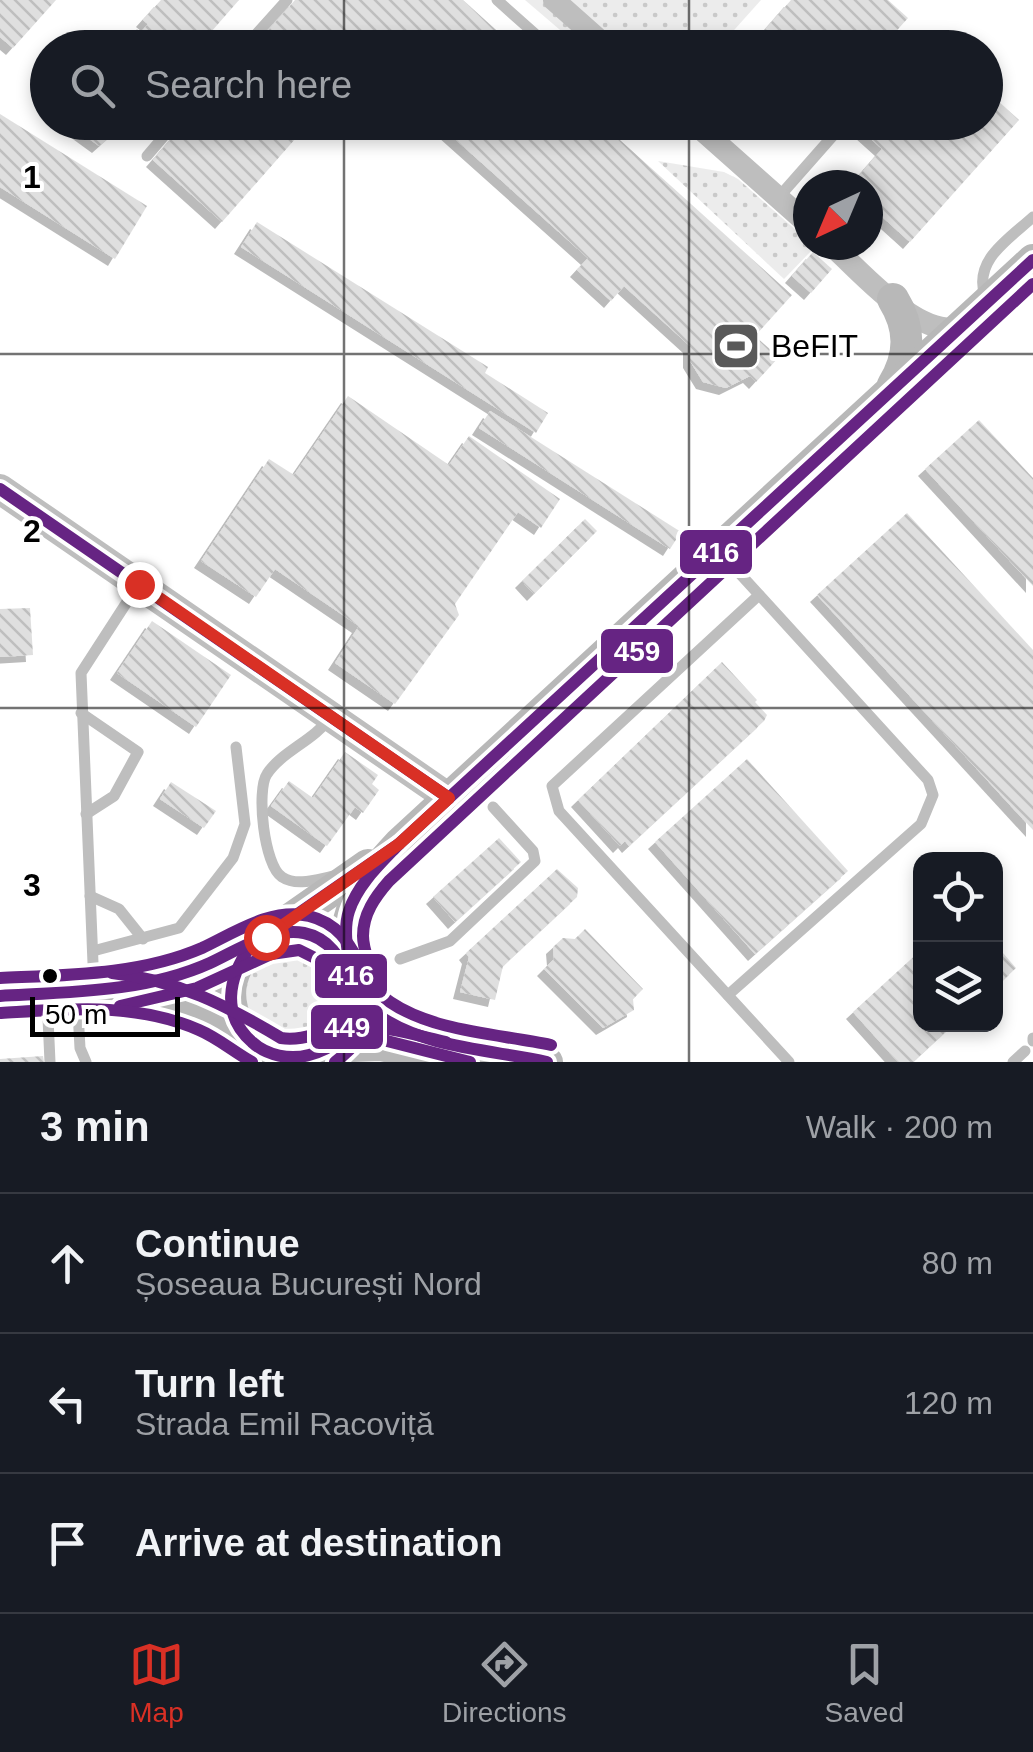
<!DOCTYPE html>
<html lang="en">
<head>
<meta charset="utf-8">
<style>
  :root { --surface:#171b24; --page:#20242c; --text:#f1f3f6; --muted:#9ea1a6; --line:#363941; --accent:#d93025 }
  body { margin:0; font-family:Helvetica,sans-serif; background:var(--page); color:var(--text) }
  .controls { position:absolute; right:30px; bottom:30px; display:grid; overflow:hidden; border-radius:20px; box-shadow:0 5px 15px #0003 }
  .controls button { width:90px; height:90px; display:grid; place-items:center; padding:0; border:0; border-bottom:2px solid var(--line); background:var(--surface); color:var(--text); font:50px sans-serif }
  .compass { position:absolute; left:793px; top:170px; width:90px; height:90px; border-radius:50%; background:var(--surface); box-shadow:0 5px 15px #0003; rotate:224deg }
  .scale { position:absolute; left:30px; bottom:25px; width:150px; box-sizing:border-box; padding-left:10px; border:5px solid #000; border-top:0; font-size:28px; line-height:35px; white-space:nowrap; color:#000; -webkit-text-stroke:8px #fff; paint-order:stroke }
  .stop { position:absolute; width:30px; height:30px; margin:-22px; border:8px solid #d93025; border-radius:50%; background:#fff }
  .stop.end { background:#d93025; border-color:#fff; box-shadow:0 2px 10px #0008 }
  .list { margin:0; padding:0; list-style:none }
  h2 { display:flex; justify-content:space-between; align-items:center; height:130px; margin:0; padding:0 40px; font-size:42px }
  h2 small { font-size:32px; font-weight:400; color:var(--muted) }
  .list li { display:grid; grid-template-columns:65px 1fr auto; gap:30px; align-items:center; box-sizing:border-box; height:140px; padding:0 40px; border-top:2px solid var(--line) }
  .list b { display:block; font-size:38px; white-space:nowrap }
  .list p { margin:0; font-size:32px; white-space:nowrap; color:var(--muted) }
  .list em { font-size:32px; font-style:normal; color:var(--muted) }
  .icon { flex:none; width:55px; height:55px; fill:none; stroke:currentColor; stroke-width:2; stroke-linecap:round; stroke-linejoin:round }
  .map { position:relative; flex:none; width:1033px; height:1062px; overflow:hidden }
  .search { position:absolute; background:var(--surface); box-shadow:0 5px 15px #0003; left:30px; right:30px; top:30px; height:110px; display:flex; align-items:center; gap:25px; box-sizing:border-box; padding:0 35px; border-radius:55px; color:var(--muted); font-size:38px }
  .sheet { height:550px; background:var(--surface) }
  nav { display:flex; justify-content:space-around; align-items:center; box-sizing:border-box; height:140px; border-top:2px solid var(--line); background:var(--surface); font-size:28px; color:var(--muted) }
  nav a { display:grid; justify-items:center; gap:5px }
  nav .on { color:var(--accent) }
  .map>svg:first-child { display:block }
</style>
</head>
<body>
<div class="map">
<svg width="1033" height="1062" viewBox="0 0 1033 1062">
  <defs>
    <pattern id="grass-dots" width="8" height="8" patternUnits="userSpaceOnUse" patternTransform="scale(2.5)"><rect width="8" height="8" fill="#ececec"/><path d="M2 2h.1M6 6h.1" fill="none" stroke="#c9c9c9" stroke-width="1.8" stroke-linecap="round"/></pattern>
    <pattern id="building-back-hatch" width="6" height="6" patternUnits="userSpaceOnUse" patternTransform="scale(2.5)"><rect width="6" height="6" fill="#dfdfdf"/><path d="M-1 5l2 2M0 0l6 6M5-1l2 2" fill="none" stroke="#bebebe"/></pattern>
    <filter id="shadow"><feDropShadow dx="-7" dy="7" stdDeviation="0" flood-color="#0004"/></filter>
  </defs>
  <rect width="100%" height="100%" fill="#fff"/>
  <g fill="url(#grass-dots)">
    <polygon points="525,0 761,0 718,48 580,47"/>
    <polygon points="658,161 724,172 738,179 815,247 784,279"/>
    <circle cx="292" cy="994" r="46"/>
  </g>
  <g fill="url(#building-back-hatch)" filter="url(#shadow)">
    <polygon points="0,0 56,0 13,48 0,37"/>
    <polygon points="161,0 239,0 197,48 112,48 119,39 125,43 137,29 141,32 148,24 143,20"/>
    <polygon points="295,0 463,0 516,48 253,48"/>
    <polygon points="791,0 888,0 908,18 891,37 903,48 749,48"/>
    <polygon points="986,90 1019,120 910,242 868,204 868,185 851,185 882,149 852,122 986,122"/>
    <polygon points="0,114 147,206 115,259 0,187"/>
    <polygon points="66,122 126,122 99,146"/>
    <polygon points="186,122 310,122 222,222 153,160"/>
    <polygon points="436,122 600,122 792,295 755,336 779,357 756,382 750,376 726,388 703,382 690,361 690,346 624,286 611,301 577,270 588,258"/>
    <polygon points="257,222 488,367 485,373 548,413 536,433 241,247"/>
    <polygon points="813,252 832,269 811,293 792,276"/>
    <polygon points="348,396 449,465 469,436 560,499 541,528 518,512 455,604 459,615 395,704 335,663 359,626 275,569 256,597 201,561 269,459 294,475"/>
    <polygon points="490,411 681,532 670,549 479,428"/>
    <polygon points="979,420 1033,478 1033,586 925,469"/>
    <polygon points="907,513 1033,650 1033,830 817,595"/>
    <polygon points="585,519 597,531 534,594 522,581"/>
    <polygon points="30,608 33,655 0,657 0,609"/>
    <polygon points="152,621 231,675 196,727 117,673"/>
    <polygon points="722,662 757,700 755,702 767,715 764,721 629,846 625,841 620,846 578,800"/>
    <polygon points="345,752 378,775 372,784 379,790 363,813 355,807 327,846 271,806 289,781 313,798"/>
    <polygon points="747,759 848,871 755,954 655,842"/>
    <polygon points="171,782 216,811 204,828 160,799"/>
    <polygon points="499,838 521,862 455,922 433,897"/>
    <polygon points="557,869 578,888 577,897 503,966 495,1000 460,992 469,957 466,953"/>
    <polygon points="585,929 643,989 633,999 634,1010 603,1028 544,969 554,959 553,947 563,938 575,939"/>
    <polygon points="996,945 1016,968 996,987"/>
    <polygon points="920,951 920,1024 954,1024 913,1062 898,1062 853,1012"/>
    <polygon points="43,1056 44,1062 0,1062 0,1059"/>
  </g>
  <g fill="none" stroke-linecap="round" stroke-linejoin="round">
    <g stroke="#bebebe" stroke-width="11">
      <polyline points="497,0 551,48"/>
      <polyline points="244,48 287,0"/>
      <polyline points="648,122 699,132"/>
      <polyline points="147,156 176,122"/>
      <polyline points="778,198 845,122"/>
      <path d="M 985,296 C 973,260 1009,239 1033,217"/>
      <polyline points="721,553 928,780 933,795 921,824 728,995"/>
      <polyline points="759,595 552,786 559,811 789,1062"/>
      <polyline points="81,713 138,752 114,796 86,814"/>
      <path d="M 331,717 C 313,741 281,752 267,774 C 256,790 264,866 282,877 C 297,887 318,879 335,876"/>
      <polyline points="90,896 119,909 143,939"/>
      <polyline points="93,951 179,928 233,858 245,824 236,747"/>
      <polyline points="400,959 450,941 535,861 533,851 493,807"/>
      <polyline points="94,987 81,673 136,588"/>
      <polyline points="77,993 80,1048 86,1062"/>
      <polyline points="47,996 50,1062"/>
      <polyline points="1033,1038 1033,1041"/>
      <polyline points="1013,1062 1025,1051"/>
    </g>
    <g stroke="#bebebe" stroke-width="22">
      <polyline points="554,0 608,48"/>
      <polyline points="693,122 808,224"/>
      <path d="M 831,245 C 863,273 916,337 960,328"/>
    </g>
    <polyline stroke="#bebebe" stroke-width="30" points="0,489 449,798"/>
    <g stroke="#b8b8b8" stroke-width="32">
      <path d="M 893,299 C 911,328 911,355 893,385"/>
      <polyline points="269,934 368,865"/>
      <path d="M 347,964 C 340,910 364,882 399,844 L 1033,260"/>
      <path d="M 129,992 C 156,996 185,1003 210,1015 C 233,1026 251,1049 275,1056 C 321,1062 353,1030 358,989"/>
      <path d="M 0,996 C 64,992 128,991 190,971 C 223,961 270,926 304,933 C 351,943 345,991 378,1015 C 420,1044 497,1050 547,1062"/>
      <path d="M 241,1032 C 224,1000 227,974 250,947"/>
      <polyline points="327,1047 381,1045 427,1055"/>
    </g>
    <g stroke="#fff" stroke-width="20">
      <g id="bus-1">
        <polyline points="0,489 449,798"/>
        <path d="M 399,844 C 380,864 358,884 349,911 C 333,960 391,1032 309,1055 C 290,1060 267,1056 252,1042 C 221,1015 228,978 250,947 Z"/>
        <polyline points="399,844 1033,260"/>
        <path d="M 0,996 C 70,992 146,992 210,963 C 238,950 272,927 304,933 C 347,942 347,992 378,1015 C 424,1048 493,1050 547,1062"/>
      </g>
    </g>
    <g stroke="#fff" stroke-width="20">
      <g id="bus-2">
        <polyline points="120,1006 197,988 271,954 299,950 323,962 356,1018 387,1041 470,1062"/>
        <path d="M 1,1013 C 68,1009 136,1002 199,1030 C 218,1038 234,1052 252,1062"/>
        <path d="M 335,1062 C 364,1041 380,1010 372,974 C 369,961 363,949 363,936 C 363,914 375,897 389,881 L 1033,284"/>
      </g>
    </g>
    <g stroke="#fff" stroke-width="20">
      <g id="bus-3">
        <path d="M 112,973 C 177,980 226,1005 281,1038 C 305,1042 327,1028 351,1027 C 384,1025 415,1035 446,1042"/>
        <path d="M 0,978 C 67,975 140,975 202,948 C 234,933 272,907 309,916 C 358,928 355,977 390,1002 C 434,1032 500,1034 551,1045"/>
      </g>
    </g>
    <use href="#bus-1" stroke="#662483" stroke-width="12"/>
    <use href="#bus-2" stroke="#662483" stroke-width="12"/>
    <use href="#bus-3" stroke="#662483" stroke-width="12"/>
  </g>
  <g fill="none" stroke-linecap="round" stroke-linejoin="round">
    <polyline stroke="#d93025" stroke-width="12" points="139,584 449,798 399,844 266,937"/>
  </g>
  <path fill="none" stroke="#000" stroke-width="2.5" stroke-opacity="0.55" d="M 344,0 L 344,48M 689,0 L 689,48M 344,122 L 344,1062M 689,122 L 689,1062M 0,354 L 1033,354M 0,708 L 1033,708"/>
  <defs>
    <g id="stadium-square" transform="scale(2.5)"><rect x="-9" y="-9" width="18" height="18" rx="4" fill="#595959" stroke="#fff"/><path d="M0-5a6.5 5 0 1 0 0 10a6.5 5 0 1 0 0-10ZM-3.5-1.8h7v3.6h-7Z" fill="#fff"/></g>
  </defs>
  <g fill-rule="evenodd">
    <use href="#stadium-square" x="736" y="346"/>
  </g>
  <circle fill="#000" stroke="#fff" stroke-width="4" cx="50" cy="976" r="9"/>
  <g text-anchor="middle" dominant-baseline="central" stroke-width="8" stroke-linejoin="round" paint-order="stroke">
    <g font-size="32" fill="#000" stroke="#fff" text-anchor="start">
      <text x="771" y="346">BeFIT</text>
    </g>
  </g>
  <g font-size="32" text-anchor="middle" font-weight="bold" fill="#000" stroke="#fff" stroke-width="8" stroke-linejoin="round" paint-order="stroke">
    <text x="32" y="188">1</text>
    <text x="32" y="542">2</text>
    <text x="32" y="896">3</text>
  </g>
  <g stroke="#fff" stroke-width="4">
    <rect x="678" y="528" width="76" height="48" rx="10" fill="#662483"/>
    <rect x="599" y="627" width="76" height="48" rx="10" fill="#662483"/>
    <rect x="313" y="952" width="76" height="48" rx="10" fill="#662483"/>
    <rect x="309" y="1003" width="76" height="48" rx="10" fill="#662483"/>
  </g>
  <g font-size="28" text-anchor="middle" font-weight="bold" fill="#fff">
    <text x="716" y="562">416</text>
    <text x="637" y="661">459</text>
    <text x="351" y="985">416</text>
    <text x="347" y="1037">449</text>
  </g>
</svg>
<div class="controls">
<button><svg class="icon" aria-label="locate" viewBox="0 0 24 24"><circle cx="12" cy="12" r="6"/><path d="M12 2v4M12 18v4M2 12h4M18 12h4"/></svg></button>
<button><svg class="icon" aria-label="layers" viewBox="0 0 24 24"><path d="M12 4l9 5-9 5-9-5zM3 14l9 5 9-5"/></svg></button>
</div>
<svg class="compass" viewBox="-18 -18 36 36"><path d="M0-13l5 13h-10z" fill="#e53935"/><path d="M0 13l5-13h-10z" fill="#9ea1a6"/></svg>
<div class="scale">50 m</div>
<div class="stop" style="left:266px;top:937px"></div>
<div class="stop end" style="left:139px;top:584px"></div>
<div class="search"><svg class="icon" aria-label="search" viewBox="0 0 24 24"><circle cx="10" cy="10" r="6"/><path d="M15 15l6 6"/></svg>Search here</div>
</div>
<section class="sheet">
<h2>3 min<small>Walk · 200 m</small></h2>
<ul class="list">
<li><svg class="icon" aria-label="ahead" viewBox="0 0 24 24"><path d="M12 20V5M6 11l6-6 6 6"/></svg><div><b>Continue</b><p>Șoseaua București Nord</p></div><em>80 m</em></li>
<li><svg class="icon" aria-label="left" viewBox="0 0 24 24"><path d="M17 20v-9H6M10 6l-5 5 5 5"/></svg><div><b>Turn left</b><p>Strada Emil Racoviță</p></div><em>120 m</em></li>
<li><svg class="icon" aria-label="arrive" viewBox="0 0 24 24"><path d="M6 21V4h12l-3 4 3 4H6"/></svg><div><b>Arrive at destination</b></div></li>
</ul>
</section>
<nav>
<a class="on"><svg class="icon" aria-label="map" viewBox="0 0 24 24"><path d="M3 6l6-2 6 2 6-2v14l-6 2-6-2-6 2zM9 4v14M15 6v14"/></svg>Map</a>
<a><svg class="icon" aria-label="directions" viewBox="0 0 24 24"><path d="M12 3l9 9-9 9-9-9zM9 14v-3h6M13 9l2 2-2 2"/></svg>Directions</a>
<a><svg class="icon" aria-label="saved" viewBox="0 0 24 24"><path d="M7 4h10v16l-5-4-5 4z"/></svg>Saved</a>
</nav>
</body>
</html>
